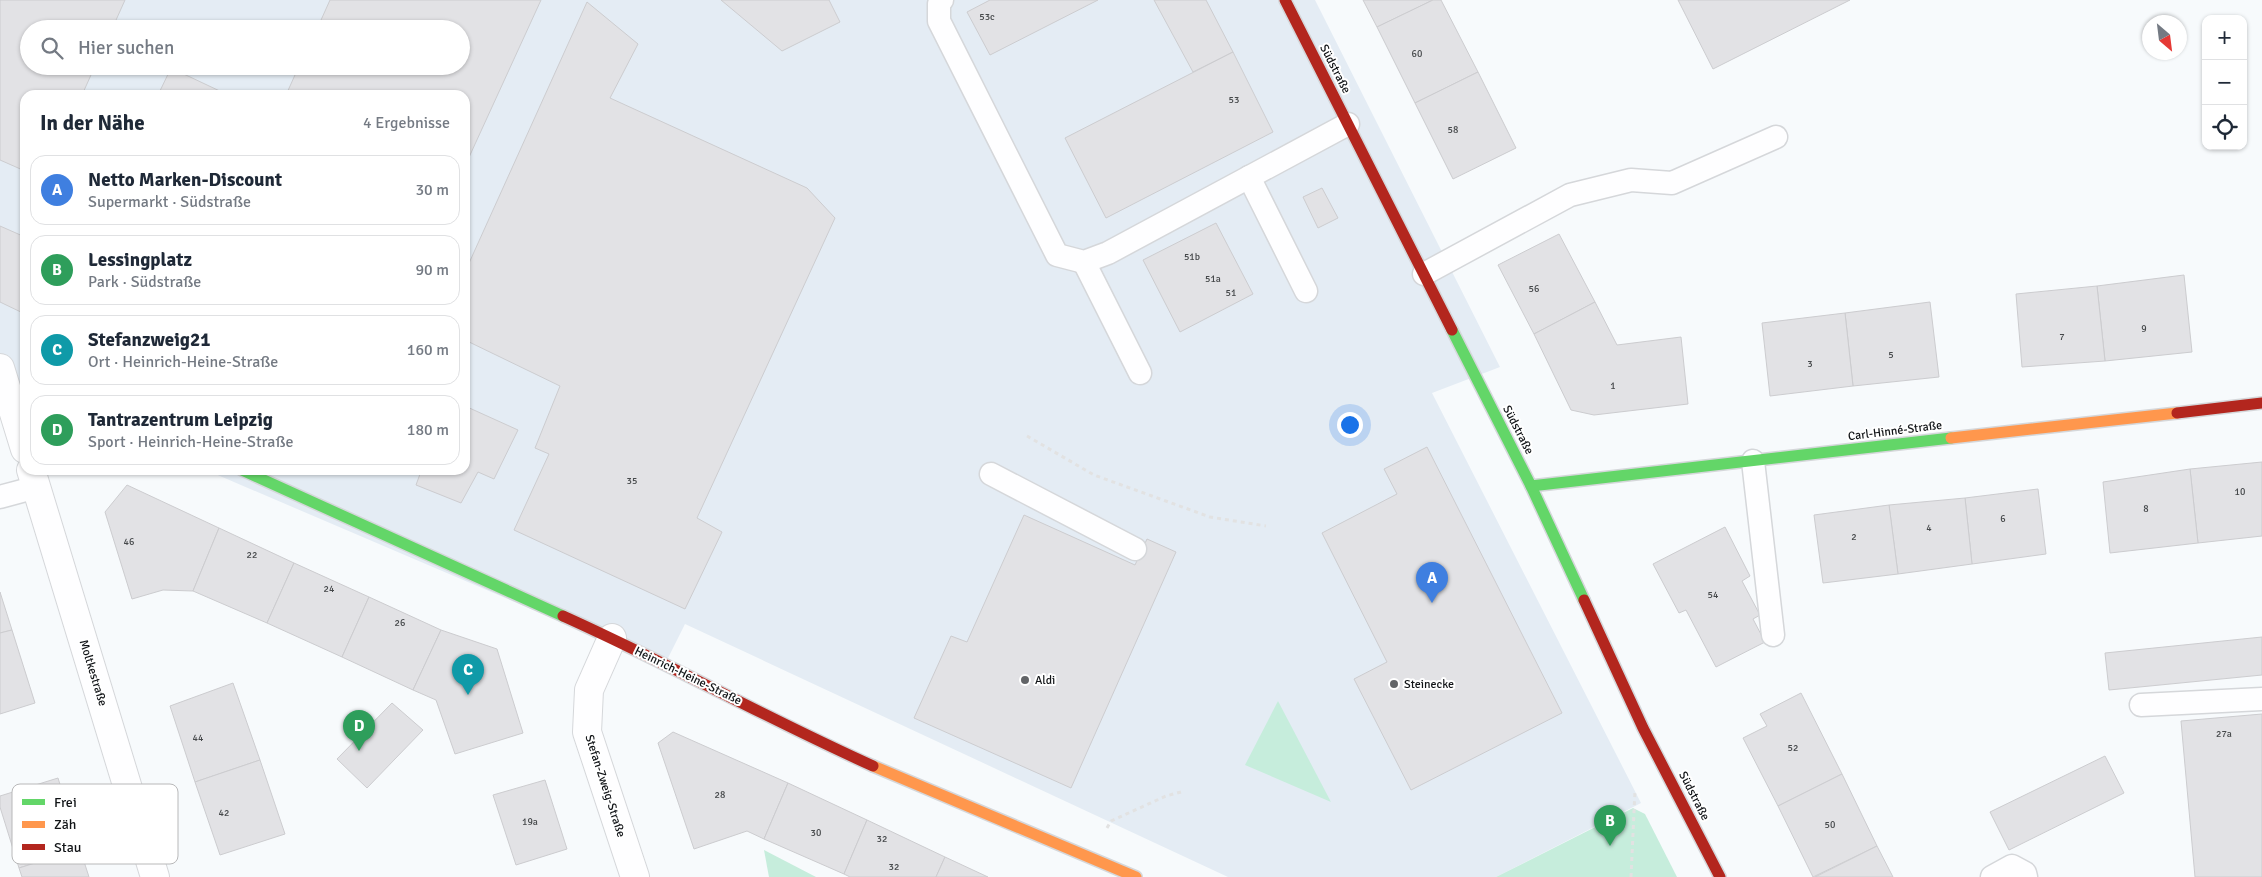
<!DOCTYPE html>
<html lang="de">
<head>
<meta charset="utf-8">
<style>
  :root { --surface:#fff; --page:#f2f2f3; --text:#1f2937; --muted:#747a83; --line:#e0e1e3; --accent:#7c3aed }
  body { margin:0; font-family:Signika,sans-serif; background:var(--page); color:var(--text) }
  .controls { position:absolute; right:15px; top:15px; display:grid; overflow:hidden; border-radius:10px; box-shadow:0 1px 4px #0004 }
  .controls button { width:45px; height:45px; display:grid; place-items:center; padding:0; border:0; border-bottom:1px solid var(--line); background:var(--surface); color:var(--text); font:25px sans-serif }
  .compass { position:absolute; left:2142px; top:15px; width:45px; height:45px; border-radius:50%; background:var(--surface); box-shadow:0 1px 4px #0004; rotate:152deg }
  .you { position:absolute; left:1349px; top:424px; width:18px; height:18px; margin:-12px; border:4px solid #fff; border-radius:50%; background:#1a73e8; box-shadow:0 0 0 8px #1a73e833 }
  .badge { display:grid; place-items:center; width:32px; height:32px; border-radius:50%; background:var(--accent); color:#fff; font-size:16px; font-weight:700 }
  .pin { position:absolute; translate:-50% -41px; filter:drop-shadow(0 1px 2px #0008) }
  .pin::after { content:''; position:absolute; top:26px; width:18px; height:15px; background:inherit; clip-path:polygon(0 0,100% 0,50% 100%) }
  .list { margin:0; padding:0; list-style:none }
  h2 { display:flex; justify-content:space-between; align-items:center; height:65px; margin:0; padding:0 20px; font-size:21px }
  h2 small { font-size:16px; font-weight:400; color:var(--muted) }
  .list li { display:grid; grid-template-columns:32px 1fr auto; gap:15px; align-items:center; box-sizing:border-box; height:70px; margin:0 10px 10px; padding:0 10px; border:1px solid var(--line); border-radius:15px }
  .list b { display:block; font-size:19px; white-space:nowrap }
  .list p { margin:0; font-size:16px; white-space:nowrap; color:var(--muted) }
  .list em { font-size:16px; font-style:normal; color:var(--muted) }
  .icon { flex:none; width:28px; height:28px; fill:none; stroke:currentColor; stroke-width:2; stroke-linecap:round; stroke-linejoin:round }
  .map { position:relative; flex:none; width:2262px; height:877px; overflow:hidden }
  .search { position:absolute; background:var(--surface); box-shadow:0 1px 4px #0004; left:20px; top:20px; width:450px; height:55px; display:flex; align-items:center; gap:12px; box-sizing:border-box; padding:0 18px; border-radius:28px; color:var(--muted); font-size:19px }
  .panel { position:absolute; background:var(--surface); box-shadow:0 1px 4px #0004; left:20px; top:90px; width:450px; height:385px; border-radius:15px }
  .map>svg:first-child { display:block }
</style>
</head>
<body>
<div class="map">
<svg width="2262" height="877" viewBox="0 0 2262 877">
  <rect width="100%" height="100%" fill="#f7fafc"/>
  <path fill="#e4ecf4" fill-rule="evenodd" d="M 0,0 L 1315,0 L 1500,367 L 1432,393 L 1641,803 L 1496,877 L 1228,877 L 685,624 L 664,666 L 206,470 L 465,470 L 465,95 L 25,95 L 25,392 L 0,382 ZM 29,29 L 461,29 L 461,66 L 29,66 Z"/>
  <g fill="#c6eddc">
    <polygon points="1278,701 1331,802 1245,765"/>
    <polygon points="1633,808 1645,814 1677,877 1496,877"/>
    <polygon points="764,850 816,877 769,877"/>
  </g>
  <g fill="#e2e2e5" stroke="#cccccf">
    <polygon points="0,0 125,0 112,29 29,29 29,66 95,66 82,95 25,95 25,171 0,160"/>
    <polygon points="330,0 541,0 465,166 465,95 286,95 299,66 461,66 461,29 317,29"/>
    <polygon points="721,0 829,0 840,22 782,51"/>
    <polygon points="990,0 1098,0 990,55 967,12"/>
    <polygon points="1154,0 1206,0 1233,52 1193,72"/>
    <polygon points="1363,0 1433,0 1377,27"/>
    <polygon points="1433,0 1441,0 1478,72 1415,103 1377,27"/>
    <polygon points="1678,0 1850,0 1713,69"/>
    <polygon points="587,2 638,44 610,98 807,188 835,218 697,518 722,532 685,609 514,530 549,454 535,448 560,386 465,340 465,272"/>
    <polygon points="1233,52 1273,132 1106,218 1065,138"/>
    <polygon points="171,68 224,93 228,95 158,95"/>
    <polygon points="1478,72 1516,148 1453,179 1415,103"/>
    <polygon points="1322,188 1338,218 1318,228 1303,197"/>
    <polygon points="1216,223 1253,294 1180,332 1143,260"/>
    <polygon points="0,226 25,237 25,314 0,302"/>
    <polygon points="1559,234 1595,302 1534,334 1498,265"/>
    <polygon points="2184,275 2192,352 2105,361 2097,286"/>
    <polygon points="2097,286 2105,361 2022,367 2016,294"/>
    <polygon points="1595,302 1617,345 1681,337 1688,404 1594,415 1571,410 1534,334"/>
    <polygon points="1930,302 1939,377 1853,386 1845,313"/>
    <polygon points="1845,313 1853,386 1770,396 1762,323"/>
    <polygon points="465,406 518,430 494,479 478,472 461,503 416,485 420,474 414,470 465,470"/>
    <polygon points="1427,447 1562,713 1411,790 1354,679 1387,662 1322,533 1397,494 1384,469"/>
    <polygon points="2262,462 2262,536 2198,543 2190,469"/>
    <polygon points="2190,469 2198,543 2110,553 2103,482"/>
    <polygon points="127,485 219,528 193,591 163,590 132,599 105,512"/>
    <polygon points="2038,489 2046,554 1972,564 1965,498"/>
    <polygon points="1965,498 1972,564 1898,574 1889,505"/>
    <polygon points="1889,505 1898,574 1823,583 1814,515"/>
    <polygon points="1024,515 1135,565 1147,539 1176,552 1071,788 914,718 951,636 967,642"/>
    <polygon points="1725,527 1750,576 1742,581 1760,615 1753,619 1765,642 1716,667 1686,610 1679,613 1653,564"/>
    <polygon points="219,528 294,563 267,623 193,591"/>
    <polygon points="294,563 369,597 342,657 267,623"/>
    <polygon points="0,592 12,630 0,633"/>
    <polygon points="369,597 441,630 413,690 342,657"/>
    <polygon points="12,630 35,703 0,714 0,633"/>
    <polygon points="441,630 497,649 523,733 455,754 436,700 413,690"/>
    <polygon points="2262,637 2262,675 2109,690 2105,653"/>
    <polygon points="233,683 260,760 195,782 170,706"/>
    <polygon points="1801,693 1842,774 1778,806 1743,738 1767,726 1760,714"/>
    <polygon points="392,703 423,730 367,788 337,759"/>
    <polygon points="2262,714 2262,877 2195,877 2181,721"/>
    <polygon points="673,732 788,783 764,839 747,831 694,849 658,743"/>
    <polygon points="2105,756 2124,793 2009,850 1990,812"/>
    <polygon points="260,760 285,834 220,855 195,782"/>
    <polygon points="1842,774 1877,846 1813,877 1778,806"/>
    <polygon points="58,778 80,849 19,868 0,807 0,796"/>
    <polygon points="545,780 567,849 516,865 493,795"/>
    <polygon points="788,783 867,820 844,874 764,839"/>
    <polygon points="867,820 945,857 936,877 850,877 844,874"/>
    <polygon points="1877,846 1893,877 1815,877"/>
    <polygon points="80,849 89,877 22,877 19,868"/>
    <polygon points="945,857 988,877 936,877"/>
  </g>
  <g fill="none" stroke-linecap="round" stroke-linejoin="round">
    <g stroke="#d5d7da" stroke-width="25">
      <g id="lane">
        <polyline points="942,0 939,4 939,21 1057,255 1084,262 1108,253 1348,124"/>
        <polyline points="1249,177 1306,291"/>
        <polyline points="1084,262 1140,373"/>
        <polyline points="1424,274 1570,195 1631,180 1672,183 1776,137"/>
        <polyline points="1753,461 1773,635"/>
        <polyline points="991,474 1135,549"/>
        <polyline points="0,497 37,487"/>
        <polyline points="2141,705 2262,699"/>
        <polyline points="1992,877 2012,866 2025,873 2026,877"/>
      </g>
    </g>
    <g stroke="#d5d7da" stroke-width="30">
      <g id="street">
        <polyline points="0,368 25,449"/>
        <polyline points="31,470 155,877"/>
        <polyline points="612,638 589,690 587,732 635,877"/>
      </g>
    </g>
    <g stroke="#d5d7da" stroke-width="14">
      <g id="fast">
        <polyline points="1452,330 1531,486 1584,600"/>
        <polyline points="242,470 563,616"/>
        <polyline points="1531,486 1951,438"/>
      </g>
    </g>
    <g stroke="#d5d7da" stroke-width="14">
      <g id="slow">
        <polyline points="1951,438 2177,413"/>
        <polyline points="873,766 1136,877"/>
      </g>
    </g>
    <g stroke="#d5d7da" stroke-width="14">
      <g id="jam">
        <polyline points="1285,0 1452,330"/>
        <polyline points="2177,413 2262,403"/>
        <polyline points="1584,600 1643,728 1720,877"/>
        <path d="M 563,616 C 668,663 768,719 873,766"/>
      </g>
    </g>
    <g stroke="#e2e2e2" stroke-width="3" stroke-dasharray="4 4" stroke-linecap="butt">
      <polyline points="1027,436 1094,475 1210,517 1266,526"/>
      <polyline points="1107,828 1111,821 1166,796 1181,792"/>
      <polyline points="1631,877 1635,790"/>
    </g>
    <use href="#lane" stroke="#fefeff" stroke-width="22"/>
    <use href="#street" stroke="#fefeff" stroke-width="28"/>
    <use href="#fast" stroke="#63d668" stroke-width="11"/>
    <use href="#slow" stroke="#ff974d" stroke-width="11"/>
    <use href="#jam" stroke="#b3261e" stroke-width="11"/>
  </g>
  <g fill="#626467" stroke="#fff" stroke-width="2">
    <circle cx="1025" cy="680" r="5"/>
    <circle cx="1394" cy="684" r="5"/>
  </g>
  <g text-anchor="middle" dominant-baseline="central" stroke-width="4" stroke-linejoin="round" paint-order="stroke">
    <g font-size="10" fill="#45484a">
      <text x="987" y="17">53c</text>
      <text x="1417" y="54">60</text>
      <text x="1234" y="100">53</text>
      <text x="1453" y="130">58</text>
      <text x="1192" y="257">51b</text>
      <text x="1213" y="279">51a</text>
      <text x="1534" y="289">56</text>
      <text x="1231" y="293">51</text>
      <text x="2144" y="329">9</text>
      <text x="2062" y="337">7</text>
      <text x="1891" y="355">5</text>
      <text x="1810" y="364">3</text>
      <text x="1613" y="386">1</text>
      <text x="632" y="481">35</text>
      <text x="2240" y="492">10</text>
      <text x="2146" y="509">8</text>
      <text x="2003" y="519">6</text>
      <text x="1929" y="528">4</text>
      <text x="1854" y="537">2</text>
      <text x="129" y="542">46</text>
      <text x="252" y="555">22</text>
      <text x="329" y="589">24</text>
      <text x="1713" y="595">54</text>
      <text x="400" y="623">26</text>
      <text x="2224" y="734">27a</text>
      <text x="198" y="738">44</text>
      <text x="1793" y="748">52</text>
      <text x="720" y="795">28</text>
      <text x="224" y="813">42</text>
      <text x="530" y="822">19a</text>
      <text x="1830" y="825">50</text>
      <text x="816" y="833">30</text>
      <text x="882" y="839">32</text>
      <text x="894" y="867">32</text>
    </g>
    <g font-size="12" fill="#111417" stroke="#fff">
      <text transform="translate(1335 69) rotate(63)">Südstraße</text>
      <text transform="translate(1518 430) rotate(63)">Südstraße</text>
      <text transform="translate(1895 431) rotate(-7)">Carl-Hinné-Straße</text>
      <text transform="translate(93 673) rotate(73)">Moltkestraße</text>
      <text transform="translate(688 676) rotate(26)">Heinrich-Heine-Straße</text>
      <text transform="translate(605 786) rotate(72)">Stefan-Zweig-Straße</text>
      <text transform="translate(1694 796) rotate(63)">Südstraße</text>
    </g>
    <g font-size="12" fill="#111417" stroke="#fff" text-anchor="start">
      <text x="1035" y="680">Aldi</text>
      <text x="1404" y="684">Steinecke</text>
    </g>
  </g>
  <rect x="12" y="784" width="166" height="80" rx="8" fill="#fff" stroke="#b8b8b9" stroke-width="1"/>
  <rect x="22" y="799" width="23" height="6" fill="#63d668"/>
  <rect x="22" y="821" width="23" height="7" fill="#ff974d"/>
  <rect x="22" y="844" width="23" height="6" fill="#b3261e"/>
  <g font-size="14" fill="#111417">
    <text x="54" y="807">Frei</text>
    <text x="54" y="829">Zäh</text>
    <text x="54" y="852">Stau</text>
  </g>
</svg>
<div class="controls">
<button>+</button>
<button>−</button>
<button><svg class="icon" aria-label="locate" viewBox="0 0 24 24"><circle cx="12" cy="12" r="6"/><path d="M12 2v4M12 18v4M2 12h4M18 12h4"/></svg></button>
</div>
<svg class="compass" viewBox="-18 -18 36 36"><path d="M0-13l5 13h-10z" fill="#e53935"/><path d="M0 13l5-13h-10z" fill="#747a83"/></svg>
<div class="you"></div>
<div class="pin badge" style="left:1432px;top:603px;background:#3f7fe0">A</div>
<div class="pin badge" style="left:1610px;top:846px;background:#2e9e5b">B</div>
<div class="pin badge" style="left:468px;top:695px;background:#0f9aa8">C</div>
<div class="pin badge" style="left:359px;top:751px;background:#2e9e5b">D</div>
<div class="search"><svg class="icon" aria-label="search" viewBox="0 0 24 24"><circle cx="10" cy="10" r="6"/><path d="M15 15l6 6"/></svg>Hier suchen</div>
<section class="panel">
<h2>In der Nähe<small>4 Ergebnisse</small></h2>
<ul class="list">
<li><span class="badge" style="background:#3f7fe0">A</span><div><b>Netto Marken-Discount</b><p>Supermarkt · Südstraße</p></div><em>30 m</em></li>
<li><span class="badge" style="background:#2e9e5b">B</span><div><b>Lessingplatz</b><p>Park · Südstraße</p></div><em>90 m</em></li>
<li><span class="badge" style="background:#0f9aa8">C</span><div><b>Stefanzweig21</b><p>Ort · Heinrich-Heine-Straße</p></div><em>160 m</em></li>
<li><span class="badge" style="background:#2e9e5b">D</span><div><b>Tantrazentrum Leipzig</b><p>Sport · Heinrich-Heine-Straße</p></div><em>180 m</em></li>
</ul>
</section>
</div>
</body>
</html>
